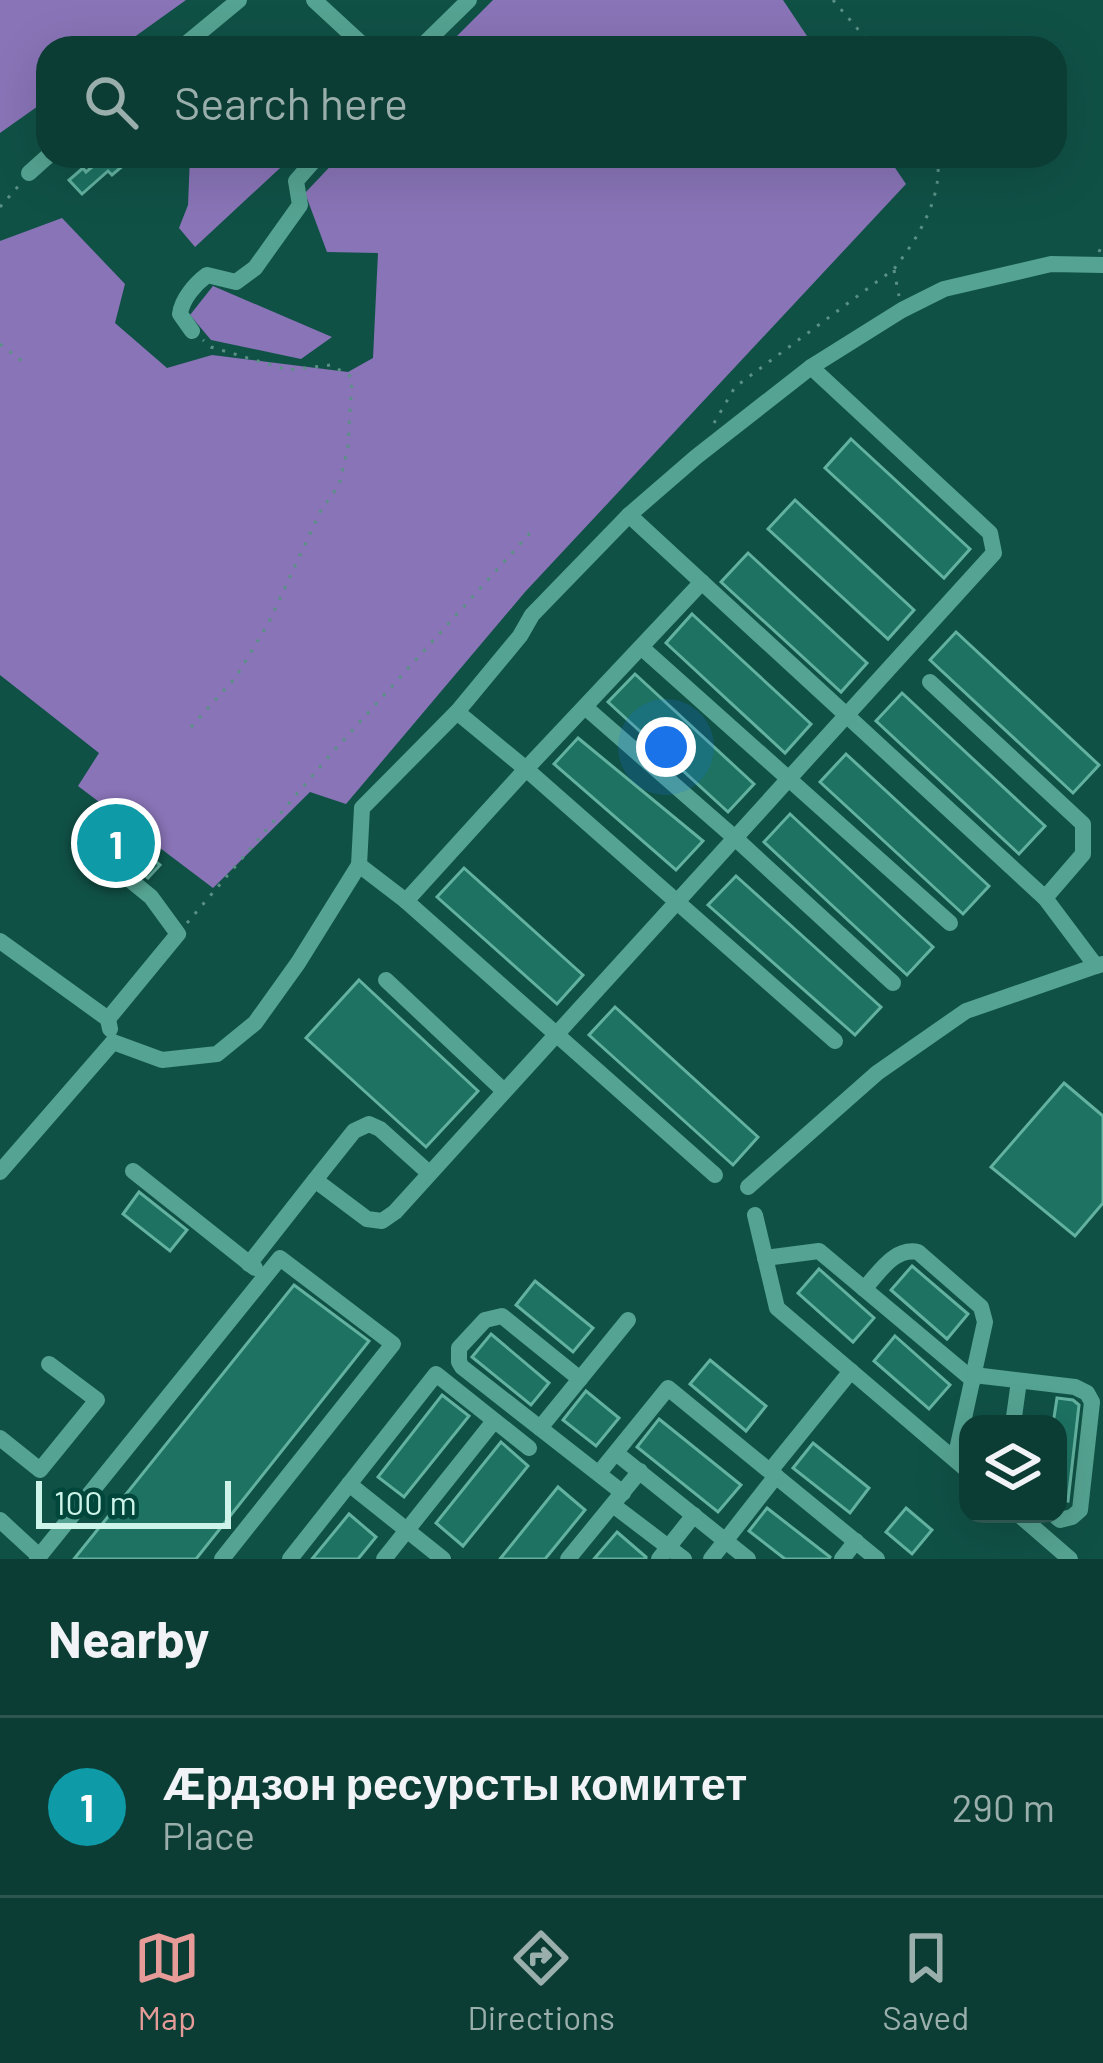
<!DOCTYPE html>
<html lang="en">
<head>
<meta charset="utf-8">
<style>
  :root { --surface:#0c3d34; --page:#15443c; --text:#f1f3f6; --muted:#9aaeac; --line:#2c564f; --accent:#e69b98 }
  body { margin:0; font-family:Barlow,sans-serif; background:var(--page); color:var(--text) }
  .controls { position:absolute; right:36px; bottom:36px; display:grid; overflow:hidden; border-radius:24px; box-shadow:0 12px 48px #0002 }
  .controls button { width:108px; height:108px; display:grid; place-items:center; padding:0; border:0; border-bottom:3px solid var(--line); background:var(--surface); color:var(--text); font:60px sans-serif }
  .scale { position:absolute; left:36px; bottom:30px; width:195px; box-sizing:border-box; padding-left:12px; border:6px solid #cef4ea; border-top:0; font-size:33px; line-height:42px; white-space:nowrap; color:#cef4ea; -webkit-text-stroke:9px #00463b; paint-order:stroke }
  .you { position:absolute; left:666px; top:747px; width:42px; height:42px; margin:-30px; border:9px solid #fff; border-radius:50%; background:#1a73e8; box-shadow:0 0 0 18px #1a73e833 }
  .badge { display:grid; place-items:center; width:78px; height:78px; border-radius:50%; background:var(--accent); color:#fff; font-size:39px; font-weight:700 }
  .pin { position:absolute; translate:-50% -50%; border:6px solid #fff; box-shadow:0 3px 12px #0006 }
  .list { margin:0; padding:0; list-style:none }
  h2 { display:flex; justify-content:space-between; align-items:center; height:156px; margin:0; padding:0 48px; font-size:51px }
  h2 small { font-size:39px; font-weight:400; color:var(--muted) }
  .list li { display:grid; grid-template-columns:78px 1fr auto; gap:36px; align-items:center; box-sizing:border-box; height:180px; padding:0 48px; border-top:3px solid var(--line) }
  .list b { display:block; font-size:45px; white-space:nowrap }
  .list p { margin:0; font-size:39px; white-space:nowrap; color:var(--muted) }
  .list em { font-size:39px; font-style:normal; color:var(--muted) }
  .icon { flex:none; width:66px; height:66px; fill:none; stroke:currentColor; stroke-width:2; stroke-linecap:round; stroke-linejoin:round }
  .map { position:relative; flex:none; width:1103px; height:1559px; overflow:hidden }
  .search { position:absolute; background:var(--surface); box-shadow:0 12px 48px #0002; left:36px; right:36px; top:36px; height:132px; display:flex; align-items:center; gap:30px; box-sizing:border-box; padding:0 42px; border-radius:36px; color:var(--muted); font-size:45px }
  .sheet { height:336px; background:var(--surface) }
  nav { display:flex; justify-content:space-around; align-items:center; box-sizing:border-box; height:168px; border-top:3px solid var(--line); background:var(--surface); font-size:33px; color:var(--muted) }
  nav a { display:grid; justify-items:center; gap:6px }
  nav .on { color:var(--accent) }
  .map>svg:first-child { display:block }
</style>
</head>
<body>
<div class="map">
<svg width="1103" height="1559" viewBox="0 0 1103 1559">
  <rect width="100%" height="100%" fill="#105146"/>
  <g fill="#8974b7">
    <polygon points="0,0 186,0 119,48 48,48 48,99 0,133"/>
    <polygon points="493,0 783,0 815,48 445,48"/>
    <polygon points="190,156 293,156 195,247 179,228 188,205"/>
    <polygon points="340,156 887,156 906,184 525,592 346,804 310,792 213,888 78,786 99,753 0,675 0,241 62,218 125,284 115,323 167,368 212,355 348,372 373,358 378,253 327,252 305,193"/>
    <polygon points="213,286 332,337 301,359 211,340 190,315"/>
  </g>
  <g fill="#1d7262" stroke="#63b2a0" stroke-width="3">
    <polygon points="105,156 118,156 125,164 112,175 108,171 82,194 69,180 83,168 86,172"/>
    <polygon points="851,439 970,549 944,578 825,468"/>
    <polygon points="795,500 914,610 888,639 768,529"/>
    <polygon points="748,553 867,663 841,692 721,582"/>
    <polygon points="692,614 811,724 785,753 666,643"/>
    <polygon points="956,632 1099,765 1073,793 930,660"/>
    <polygon points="635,674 754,784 728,812 608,702"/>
    <polygon points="902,693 1045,826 1019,854 876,721"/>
    <polygon points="578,738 703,841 676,870 554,764"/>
    <polygon points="846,754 989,886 963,914 820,782"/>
    <polygon points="790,814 933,947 907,975 764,842"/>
    <polygon points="113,828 160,865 148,878 104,842"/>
    <polygon points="464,868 583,975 557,1004 437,897"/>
    <polygon points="736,876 881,1007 855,1035 708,905"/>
    <polygon points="359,980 478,1091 426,1147 306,1038"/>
    <polygon points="615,1007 758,1137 733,1165 589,1035"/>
    <polygon points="1064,1083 1103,1116 1103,1203 1075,1236 991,1167"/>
    <polygon points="139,1192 187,1230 170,1251 123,1214"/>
    <polygon points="912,1266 968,1314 947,1339 891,1290"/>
    <polygon points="819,1269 874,1318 853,1342 798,1293"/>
    <polygon points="535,1281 593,1328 573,1352 516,1305"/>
    <polygon points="294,1285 369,1341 196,1559 74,1559"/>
    <polygon points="491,1334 549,1383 531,1405 472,1357"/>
    <polygon points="895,1336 950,1385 929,1409 874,1361"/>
    <polygon points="710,1360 766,1406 746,1431 690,1384"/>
    <polygon points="586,1391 619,1418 596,1446 563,1420"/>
    <polygon points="442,1395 469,1416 404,1497 378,1477"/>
    <polygon points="1057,1398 1073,1400 1079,1405 1068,1501 1058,1500 1058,1424 1053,1424"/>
    <polygon points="659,1419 741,1485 718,1512 637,1447"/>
    <polygon points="501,1442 528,1466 463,1546 436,1523"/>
    <polygon points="813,1443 869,1488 850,1513 793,1468"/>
    <polygon points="558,1487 585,1510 545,1559 500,1559"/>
    <polygon points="767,1508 830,1557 829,1559 785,1559 749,1531"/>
    <polygon points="906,1508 932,1530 912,1554 886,1532"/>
    <polygon points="349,1514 376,1537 358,1559 312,1559"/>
    <polygon points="617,1532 646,1557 646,1559 594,1559"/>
  </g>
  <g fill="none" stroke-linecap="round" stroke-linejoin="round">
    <g stroke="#5a9086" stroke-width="3" stroke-dasharray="3 9" stroke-linecap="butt">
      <polyline points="833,0 874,48"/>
      <polyline points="0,207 21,183"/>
      <polyline points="1099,252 1103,242"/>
      <polyline points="894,270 899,296"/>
      <polyline points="0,344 26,364"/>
      <path d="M 714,423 L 735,387 L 894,269 C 918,238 944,196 937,156"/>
      <polyline points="191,727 236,677 269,622 320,512 339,485 348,447 352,377 331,365 288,370 211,347 203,340"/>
      <polyline points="187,923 331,754 530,533"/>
    </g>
    <g stroke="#55a392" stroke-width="16">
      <polyline points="314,0 366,48"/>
      <polyline points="181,48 239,0"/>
      <polyline points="420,48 469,0"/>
      <polyline points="29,173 48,156"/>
      <path d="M 192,331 L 180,314 C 182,299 195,284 207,275 L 236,282 L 255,268 L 300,205 L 296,181 L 318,156"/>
      <polyline points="629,515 1045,898 1096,966 1103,964"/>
      <polyline points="641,647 950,923"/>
      <polyline points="930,682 1083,824 1083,854 1045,898"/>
      <polyline points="585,707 735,838 893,983"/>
      <polyline points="457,712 526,769 835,1041"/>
      <polyline points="102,823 86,844 151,897 178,934 108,1019"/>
      <polyline points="359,865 406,901 715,1175"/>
      <polyline points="406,901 526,769 702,582"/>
      <polyline points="0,941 108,1019 110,1029"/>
      <polyline points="386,980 504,1091"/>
      <polyline points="113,1042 162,1060 217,1054 255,1023 298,963 359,865 362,808 457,712 520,636 532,615 629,515 696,457 811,367 902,310 944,289 1051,264 1103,265"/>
      <polyline points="133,1171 255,1268"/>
      <polyline points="0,1172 113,1042"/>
      <polyline points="315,1180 354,1131 369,1124 380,1129 429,1173"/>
      <polyline points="748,1187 877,1073 966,1011 1096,966"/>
      <polyline points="755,1215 777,1308 968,1471"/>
      <polyline points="765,1258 819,1251 973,1380"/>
      <polyline points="249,1264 315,1180 367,1219 382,1221 395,1212 994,553 990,533 811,367"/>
      <path d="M 864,1289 C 879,1273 894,1247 918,1252 L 981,1307 L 985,1322 L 955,1459"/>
      <polyline points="974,1375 1075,1387 1087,1393 1092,1402 1080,1510 1072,1517 1060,1520 1053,1514"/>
      <polyline points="580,1379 502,1316 485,1320 459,1348 459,1362 462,1367 623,1493"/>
      <polyline points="1013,1424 1019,1381"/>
      <polyline points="540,1428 628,1320"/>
      <polyline points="0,1438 40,1470 97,1400 49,1364"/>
      <polyline points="616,1453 748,1559"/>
      <polyline points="770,1471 851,1371"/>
      <polyline points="599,1473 668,1388 877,1559"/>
      <polyline points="349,1484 443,1559"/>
      <polyline points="613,1505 684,1559"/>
      <polyline points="1018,1514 1070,1559"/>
      <polyline points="0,1520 39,1556"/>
      <polyline points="37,1559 280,1258 393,1344 222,1559"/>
      <polyline points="290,1559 436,1374 529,1448"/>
      <polyline points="384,1559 494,1421"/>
      <polyline points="568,1559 640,1471"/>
      <polyline points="659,1559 694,1515"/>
      <polyline points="711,1559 776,1476"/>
      <polyline points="842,1559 856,1541"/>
    </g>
  </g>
</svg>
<div class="controls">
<button><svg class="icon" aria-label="layers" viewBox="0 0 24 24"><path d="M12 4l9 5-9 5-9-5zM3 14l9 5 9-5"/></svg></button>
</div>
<div class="scale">100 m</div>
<div class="you"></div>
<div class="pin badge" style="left:116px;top:843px;background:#0f9aa8">1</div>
<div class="search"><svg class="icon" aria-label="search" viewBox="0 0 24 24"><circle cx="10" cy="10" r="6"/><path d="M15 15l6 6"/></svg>Search here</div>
</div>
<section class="sheet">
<h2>Nearby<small></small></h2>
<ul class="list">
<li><span class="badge" style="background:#0f9aa8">1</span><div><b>Æрдзон ресурсты комитет</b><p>Place</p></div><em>290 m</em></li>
</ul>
</section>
<nav>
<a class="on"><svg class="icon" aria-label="map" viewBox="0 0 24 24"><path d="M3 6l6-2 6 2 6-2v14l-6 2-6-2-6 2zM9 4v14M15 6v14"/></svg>Map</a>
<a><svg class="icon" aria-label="directions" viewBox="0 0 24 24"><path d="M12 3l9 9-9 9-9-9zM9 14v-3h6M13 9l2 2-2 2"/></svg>Directions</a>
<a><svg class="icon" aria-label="saved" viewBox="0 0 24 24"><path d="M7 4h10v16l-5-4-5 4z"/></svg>Saved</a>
</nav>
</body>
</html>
